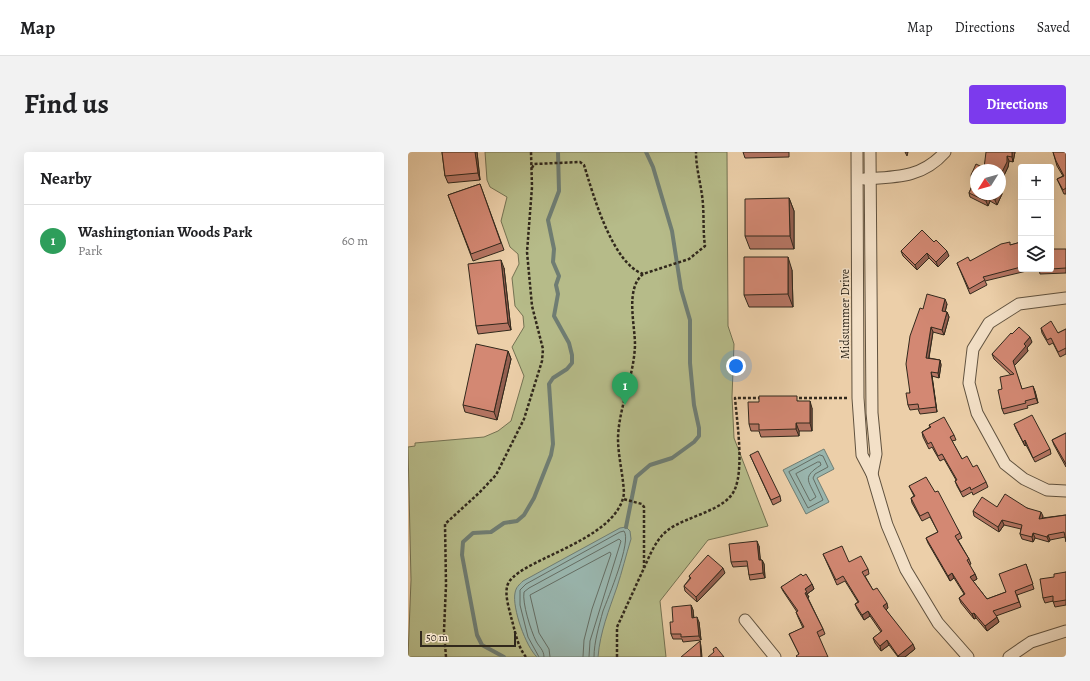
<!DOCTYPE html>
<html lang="en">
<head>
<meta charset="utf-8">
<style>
  :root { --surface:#fff; --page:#f2f2f2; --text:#202124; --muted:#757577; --line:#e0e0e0; --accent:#7c3aed }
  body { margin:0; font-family:Alegreya,serif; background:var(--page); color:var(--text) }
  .controls { position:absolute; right:12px; top:12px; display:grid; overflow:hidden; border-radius:4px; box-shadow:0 4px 16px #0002 }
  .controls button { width:36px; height:36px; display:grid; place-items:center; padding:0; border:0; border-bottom:1px solid var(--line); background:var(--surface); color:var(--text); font:20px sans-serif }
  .compass { position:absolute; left:562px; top:12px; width:36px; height:36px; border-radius:50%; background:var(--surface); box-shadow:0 4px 16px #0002; rotate:233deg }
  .scale { position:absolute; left:12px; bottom:10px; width:96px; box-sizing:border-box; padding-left:4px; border:2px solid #31281c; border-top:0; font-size:11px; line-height:14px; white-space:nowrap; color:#31281c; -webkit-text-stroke:3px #f3e0c7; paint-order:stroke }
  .you { position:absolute; left:328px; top:214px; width:14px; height:14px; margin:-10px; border:3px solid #fff; border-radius:50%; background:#1a73e8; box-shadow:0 0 0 6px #1a73e833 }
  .badge { display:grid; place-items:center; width:26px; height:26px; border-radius:50%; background:var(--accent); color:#fff; font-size:13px; font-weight:700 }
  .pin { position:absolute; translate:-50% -33px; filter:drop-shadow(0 1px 2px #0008) }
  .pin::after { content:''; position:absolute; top:21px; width:14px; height:12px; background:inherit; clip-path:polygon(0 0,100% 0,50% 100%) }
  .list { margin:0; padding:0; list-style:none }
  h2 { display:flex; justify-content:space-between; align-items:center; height:52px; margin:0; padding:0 16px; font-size:17px }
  h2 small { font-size:13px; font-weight:400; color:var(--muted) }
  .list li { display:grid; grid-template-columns:26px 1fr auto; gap:12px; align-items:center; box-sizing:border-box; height:72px; padding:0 16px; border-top:1px solid var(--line) }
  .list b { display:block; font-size:15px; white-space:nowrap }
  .list p { margin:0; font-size:13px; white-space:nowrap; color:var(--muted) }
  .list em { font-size:13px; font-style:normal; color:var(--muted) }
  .icon { flex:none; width:22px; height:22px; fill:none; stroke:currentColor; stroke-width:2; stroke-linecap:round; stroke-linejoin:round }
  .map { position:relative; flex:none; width:658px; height:505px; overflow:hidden; border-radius:4px }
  header { display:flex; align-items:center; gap:24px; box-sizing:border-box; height:56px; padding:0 20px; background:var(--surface); border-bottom:1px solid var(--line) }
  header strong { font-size:19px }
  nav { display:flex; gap:22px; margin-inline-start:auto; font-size:14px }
  .intro { display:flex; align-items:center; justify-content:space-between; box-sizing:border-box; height:96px; padding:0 24px }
  h1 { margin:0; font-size:28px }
  .button { padding:10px 18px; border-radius:4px; background:var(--accent); color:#fff; font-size:14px; font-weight:700 }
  main { display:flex; gap:24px; padding:0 24px }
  aside { flex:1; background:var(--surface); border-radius:4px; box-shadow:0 4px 16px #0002 }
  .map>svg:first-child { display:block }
</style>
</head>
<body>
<header>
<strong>Map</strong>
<nav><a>Map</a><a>Directions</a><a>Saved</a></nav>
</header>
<div class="intro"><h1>Find us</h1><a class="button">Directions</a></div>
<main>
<aside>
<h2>Nearby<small></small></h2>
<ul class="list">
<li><span class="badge" style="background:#2e9e5b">1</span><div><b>Washingtonian Woods Park</b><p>Park</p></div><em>60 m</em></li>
</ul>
</aside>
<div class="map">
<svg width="658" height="505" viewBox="0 0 658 505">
  <rect width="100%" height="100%" fill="#eccfa9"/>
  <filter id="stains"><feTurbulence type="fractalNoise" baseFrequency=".005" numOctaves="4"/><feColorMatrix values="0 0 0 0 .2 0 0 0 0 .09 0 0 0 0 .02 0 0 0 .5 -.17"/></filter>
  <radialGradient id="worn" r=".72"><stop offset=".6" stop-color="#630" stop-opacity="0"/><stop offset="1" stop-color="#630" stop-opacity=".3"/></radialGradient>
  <polygon fill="#b6bb89" stroke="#747252" points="77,0 319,0 320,174 326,192 324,245 326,286 360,374 300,388 252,449 258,505 0,505 3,428 0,295 7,294 7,291 76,285 90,279 103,269 116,224 104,195 116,175 115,164 107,154 104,126 111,112 110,102 102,95 93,69 99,45 82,35 79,28"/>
  <g fill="#99b5ad" stroke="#6f7d73">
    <polygon points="416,297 426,317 409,326 421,350 398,362 375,318"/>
    <path d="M 218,375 L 222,379 L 223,387 C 218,403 214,420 209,435 C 201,458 192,480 190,505 L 129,505 C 118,495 104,456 107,441 C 108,435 111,433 115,429 L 212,376 Z"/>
  </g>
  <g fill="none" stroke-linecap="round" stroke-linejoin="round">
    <g stroke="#656e64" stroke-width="1">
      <polygon points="412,303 415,304 420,315 407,322 405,326 415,348 400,356 381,320"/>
      <path d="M 410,310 L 412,310 L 413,313 C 394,325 400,328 408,345 L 402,349 L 388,322 Z"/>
      <path d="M 131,505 L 120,485 L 112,453 L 112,438 L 118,432 L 212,380 L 216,379 C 224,389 200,446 195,459 C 191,474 186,490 186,505"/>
      <path d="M 136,505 C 136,498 131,495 128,489 C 123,479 114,451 116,440 L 121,436 L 211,387 L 213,389 L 182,489 L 181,505"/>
      <polyline points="142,505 141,497 131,481 122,443 202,400 203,402 184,457 176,488 175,505"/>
    </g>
    <g stroke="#6f7d73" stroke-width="4">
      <polyline points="218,375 228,325 242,313 264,306 286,290 291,284 291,276 286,253 282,211 282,168 273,137 264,79 245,15 238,0"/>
      <polyline points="96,505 74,493 69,483 54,403 55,390 65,381 83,380 96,371 109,369 116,363 126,346 143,303 145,292 141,232 145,226 159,217 164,211 164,203 161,191 146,164 150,142 148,133 151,124 145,110 146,97 140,68 151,39 150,0"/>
    </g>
    <g stroke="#60523f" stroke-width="13">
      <g id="minor">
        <polyline points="449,0 450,246 454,303 464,322 479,373 498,418 530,471 560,505"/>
        <polyline points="462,0 464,261 468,302 464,322"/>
        <path d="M 456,27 C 488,25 514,26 537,0"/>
        <polyline points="658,146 611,152 581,171 565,197 561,231 569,261 597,312 616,327 639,338 658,339"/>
        <polyline points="337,468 367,505"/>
        <polyline points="601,505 623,490 658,479"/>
      </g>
    </g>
    <g stroke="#31281c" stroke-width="2.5" stroke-dasharray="3 2" stroke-linecap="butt">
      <path d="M 124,16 L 126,12 L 172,10 L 176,13 C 185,42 204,111 235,122"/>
      <polyline points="386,246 439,246"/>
      <path d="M 236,416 C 242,403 248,387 260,378 C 278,364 318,359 327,337 C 336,315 329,270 327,246 L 353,246"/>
      <polyline points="38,505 36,479 38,433 37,372 71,341 88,323 116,267 134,209 135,197 124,154 119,100 124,35 123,0"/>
      <path d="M 118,505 C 109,494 107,478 103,465 C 101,456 97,444 99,435 C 103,408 210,391 216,341 C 215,322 210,304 210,286 C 211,254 226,225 227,193 C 227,172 217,137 235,122 L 281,107 L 297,94 C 295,80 296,67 295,53 C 294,35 288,18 288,0"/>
      <polyline points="209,505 209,475 236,416 236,355 234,352 215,347"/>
    </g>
    <use href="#minor" stroke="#f3e0c7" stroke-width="11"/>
  </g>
  <g fill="#b57563" stroke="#31281c">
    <polygon points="34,0 69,0 72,28 40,31 37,24"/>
    <polygon points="335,0 381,0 381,5 337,6"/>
    <polygon points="607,0 605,10 601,9 600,15 592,31 594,36 593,39 594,42 589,53 582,49 580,54 562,45 561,41 566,29 564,28 563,23"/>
    <polygon points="645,0 658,0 658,42 656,42 649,27 655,24 649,14"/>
    <polygon points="72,32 96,98 65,109 40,43"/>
    <polygon points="381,46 386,59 386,97 342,97 337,84"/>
    <polygon points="526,90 541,104 530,115 521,106 509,118 495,104 493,99"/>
    <polygon points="613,90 613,117 627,117 577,129 579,133 562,142 549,111 562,109 603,93"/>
    <polygon points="658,98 658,121 632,122 631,117"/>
    <polygon points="96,116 103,178 70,182 68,174"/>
    <polygon points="384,118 385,155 341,155 336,143"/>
    <polygon points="539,152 537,160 539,160 541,165 536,183 525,180 521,206 532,208 533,213 531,226 524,224 529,260 512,262 510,257 502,258 500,253 515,157"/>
    <polygon points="633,176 650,181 658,177 658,202 652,205 645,191 641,193 634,181"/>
    <polygon points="604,182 624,190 619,196 620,199 606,214 614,237 627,239 630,251 619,254 620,256 596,262 594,257 594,237 603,223 586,207 584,202"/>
    <polygon points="100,199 103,207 89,268 57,260 55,253"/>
    <polygon points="390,249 404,256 404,279 391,279 391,284 353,285 351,279 343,279 341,272"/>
    <polygon points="606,272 642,297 643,302 627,310 618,293 617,294 608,277"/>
    <polygon points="521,273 546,283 548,288 544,289 554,307 565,315 578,330 580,335 565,343 564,340 555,345 549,334 547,329 548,328 536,307 532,309 524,295 521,297 515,285 514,280 522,275"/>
    <polygon points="658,281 658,315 646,293 644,288"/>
    <polygon points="342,303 372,344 373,349 365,353"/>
    <polygon points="501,334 527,340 552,381 554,386 550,388 561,407 563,412 561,413 567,422 569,427 565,429 579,447 598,440 618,412 626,437 609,443 613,455 588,464 591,470 579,479 568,466 566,467 553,451 551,446 556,442 546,426 542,429 520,391 518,386 530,380 522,365 514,369 504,351 503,346 506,344"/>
    <polygon points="589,355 619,356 635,364 634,366 658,363 658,390 657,385 642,388 641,390 627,386 625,390 614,387 612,382 613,377 596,373 591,380 566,364 565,359"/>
    <polygon points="351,394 352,408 354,408 356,412 357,426 342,428 341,423 340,414 325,415 323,410"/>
    <polygon points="415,402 441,410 460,417 461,422 457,424 465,438 480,456 478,458 507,497 497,505 490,505 481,493 473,499 467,491 465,486 473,480 462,464 456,468 449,457 447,452 450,450 437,429 429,433"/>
    <polygon points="658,420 658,453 647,455 645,449 637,451 635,446 646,425"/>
    <polygon points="317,421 289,450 277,439 276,434 282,426 281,424"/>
    <polygon points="395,424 404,432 406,437 399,442 401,445 400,446 415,477 417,482 411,485 391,502 381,482 395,476 390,465 388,460 389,460 375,439 373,435"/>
    <polygon points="283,453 285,458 286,466 291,470 293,488 275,490 274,487 265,487 263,482 265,470"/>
  </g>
  <g fill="#945f50" stroke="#31281c">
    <polygon points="67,0 69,0 72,28 70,21"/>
    <polygon points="497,0 500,0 499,4"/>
    <polygon points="604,0 607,0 605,10 604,5"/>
    <polygon points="599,4 601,9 600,15 592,32 592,24"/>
    <polygon points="593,31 594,36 593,39 594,42 589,53 587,48 590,42 592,42"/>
    <polygon points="581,45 582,49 580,54 578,49"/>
    <polygon points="381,46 386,59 386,97 382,84"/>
    <polygon points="539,99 541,104 530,115 528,110"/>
    <polygon points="519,101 521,106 509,118 507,113"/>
    <polygon points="380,105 384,118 385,155 380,142"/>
    <polygon points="93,108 96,116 103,178 100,171"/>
    <polygon points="537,147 539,152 536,164 534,159"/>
    <polygon points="539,160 541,165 536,183 534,178"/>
    <polygon points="523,175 525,180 520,210 518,206"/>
    <polygon points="622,185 624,190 619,196 620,199 606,214 605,209 616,192"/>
    <polygon points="100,199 103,207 89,268 86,260"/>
    <polygon points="532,208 533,213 531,226 530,221"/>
    <polygon points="523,220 524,224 529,260 528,255"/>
    <polygon points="625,234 627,239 630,251 628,246"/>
    <polygon points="402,249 404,256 404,279 402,271"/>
    <polygon points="388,271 391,279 391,284 388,277"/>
    <polygon points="617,288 618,293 617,294 615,290"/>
    <polygon points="633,360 635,364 633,372 631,367"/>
    <polygon points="594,368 596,373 591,380 590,375"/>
    <polygon points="625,381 627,386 625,390 624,385"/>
    <polygon points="640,383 642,388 641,390 639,385"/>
    <polygon points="349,389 351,394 353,413 351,408"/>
    <polygon points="354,408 356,412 357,426 355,421"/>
    <polygon points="315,416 317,421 289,450 288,445"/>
    <polygon points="544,421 546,426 542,429 540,424"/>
    <polygon points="567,422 569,427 564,430 562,425"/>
    <polygon points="404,432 406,437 399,442 401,445 399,446 397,437"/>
    <polygon points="479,451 480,456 477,459 475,454"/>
    <polygon points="283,453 285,458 286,471 284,466"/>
    <polygon points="460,459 462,464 456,468 454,463"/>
    <polygon points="566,461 568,466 566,467 564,462"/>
    <polygon points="289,465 291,470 293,488 291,484"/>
    <polygon points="589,465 591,470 579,479 577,474"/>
    <polygon points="479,488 481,493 473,499 472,494"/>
    <polygon points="292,489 293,494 294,505 293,505"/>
    <polygon points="505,492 507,497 497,505 491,505 490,504"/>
  </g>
  <g fill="#d38873" stroke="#31281c">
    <polygon points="34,0 67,0 70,21 37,24"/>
    <polygon points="578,0 604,0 604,5 599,4 599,10 592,24 592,18 568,18 568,42 590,42 587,48 581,45 578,49 561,41 568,26 563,23 568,12 576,16"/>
    <polygon points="645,0 658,0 658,36 655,38 649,27 656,24 648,9"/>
    <polygon points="72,32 93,91 63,102 40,43"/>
    <polygon points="381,46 382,84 337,84 337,47"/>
    <polygon points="514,78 526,90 528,88 539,99 528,110 519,101 507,113 493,99"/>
    <polygon points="602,90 602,93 613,90 613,115 575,125 577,128 561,137 549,111 560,105 562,109 593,92"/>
    <polygon points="643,97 658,97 658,116 643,117"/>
    <polygon points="336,105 380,105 380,142 336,143"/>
    <polygon points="93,108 100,171 68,174 60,112"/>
    <polygon points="519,142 537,147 534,159 539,160 534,178 523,175 518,206 532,208 530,221 523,220 528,255 511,257 510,252 500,253 498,241 502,241 498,212 502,184 512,156 515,157"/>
    <polygon points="643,169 650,181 658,177 658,196 650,200 643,186 639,188 633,176"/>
    <polygon points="611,175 622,185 616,192 618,194 605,209 614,237 625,234 628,246 617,249 618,251 594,257 590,238 594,237 592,225 606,222 584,202 603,181 604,182"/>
    <polygon points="68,192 100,199 86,260 55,253"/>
    <polygon points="351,244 389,244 389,249 402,249 402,271 388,271 388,277 351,278 351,272 341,272 340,250 351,250"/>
    <polygon points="624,263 642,297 625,306 617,288 615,290 606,272"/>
    <polygon points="536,265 546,283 542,285 554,307 559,304 565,315 569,313 578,330 563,338 562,335 553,340 547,329 549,328 534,302 530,304 523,290 520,292 514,280 523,275 521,273"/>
    <polygon points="658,281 658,312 644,288"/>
    <polygon points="350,299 372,344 363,348 342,303"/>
    <polygon points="518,325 527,340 530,339 552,381 547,384 561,407 559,408 567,422 562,425 579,447 598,440 591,422 618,412 625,432 607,439 611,450 585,459 589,465 577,474 566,461 564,462 551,446 557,442 544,421 540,424 518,386 530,380 520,360 512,364 503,346 507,344 501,334"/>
    <polygon points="597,342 619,356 633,360 631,367 658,363 658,389 656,380 640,383 639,385 625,381 624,385 612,382 614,373 594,368 590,375 565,359 574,345 589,355"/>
    <polygon points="349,389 351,408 354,408 355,421 341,423 339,409 323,410 321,392"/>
    <polygon points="434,394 441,410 453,404 460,417 454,420 465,438 469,436 479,451 475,454 505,492 490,504 479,488 472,494 465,486 474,479 460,459 454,463 447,452 451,450 435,424 428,428 415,402"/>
    <polygon points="300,403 315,416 288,445 276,434 283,426 281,424"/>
    <polygon points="658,420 658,448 645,450 645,444 635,446 632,427 646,425 646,422"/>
    <polygon points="393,422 395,424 398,422 404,432 397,437 399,440 397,441 415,477 409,480 420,505 389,505 388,504 391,502 381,482 396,475 388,460 390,459 373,435"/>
    <polygon points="283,453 284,466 289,465 291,484 273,485 273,482 263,482 262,470 265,470 264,455"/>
    <polygon points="292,489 293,505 273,505"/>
    <polygon points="308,495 316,505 300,505 306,500 305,497"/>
  </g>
  <g text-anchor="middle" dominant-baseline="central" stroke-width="3" stroke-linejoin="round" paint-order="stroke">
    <g font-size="12" fill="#31281c" stroke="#f3e0c7">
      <text transform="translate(437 162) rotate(-90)">Midsummer Drive</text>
    </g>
  </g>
  <rect width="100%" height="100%" filter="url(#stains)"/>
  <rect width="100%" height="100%" fill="url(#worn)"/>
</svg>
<div class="controls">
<button>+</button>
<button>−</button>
<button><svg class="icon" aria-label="layers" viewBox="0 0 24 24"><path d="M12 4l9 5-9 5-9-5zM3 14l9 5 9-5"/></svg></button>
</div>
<svg class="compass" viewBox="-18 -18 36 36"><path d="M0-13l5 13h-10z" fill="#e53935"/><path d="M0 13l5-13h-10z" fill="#757577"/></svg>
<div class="scale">50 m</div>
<div class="you"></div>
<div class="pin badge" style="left:217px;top:253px;background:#2e9e5b">1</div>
</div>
</main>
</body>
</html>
